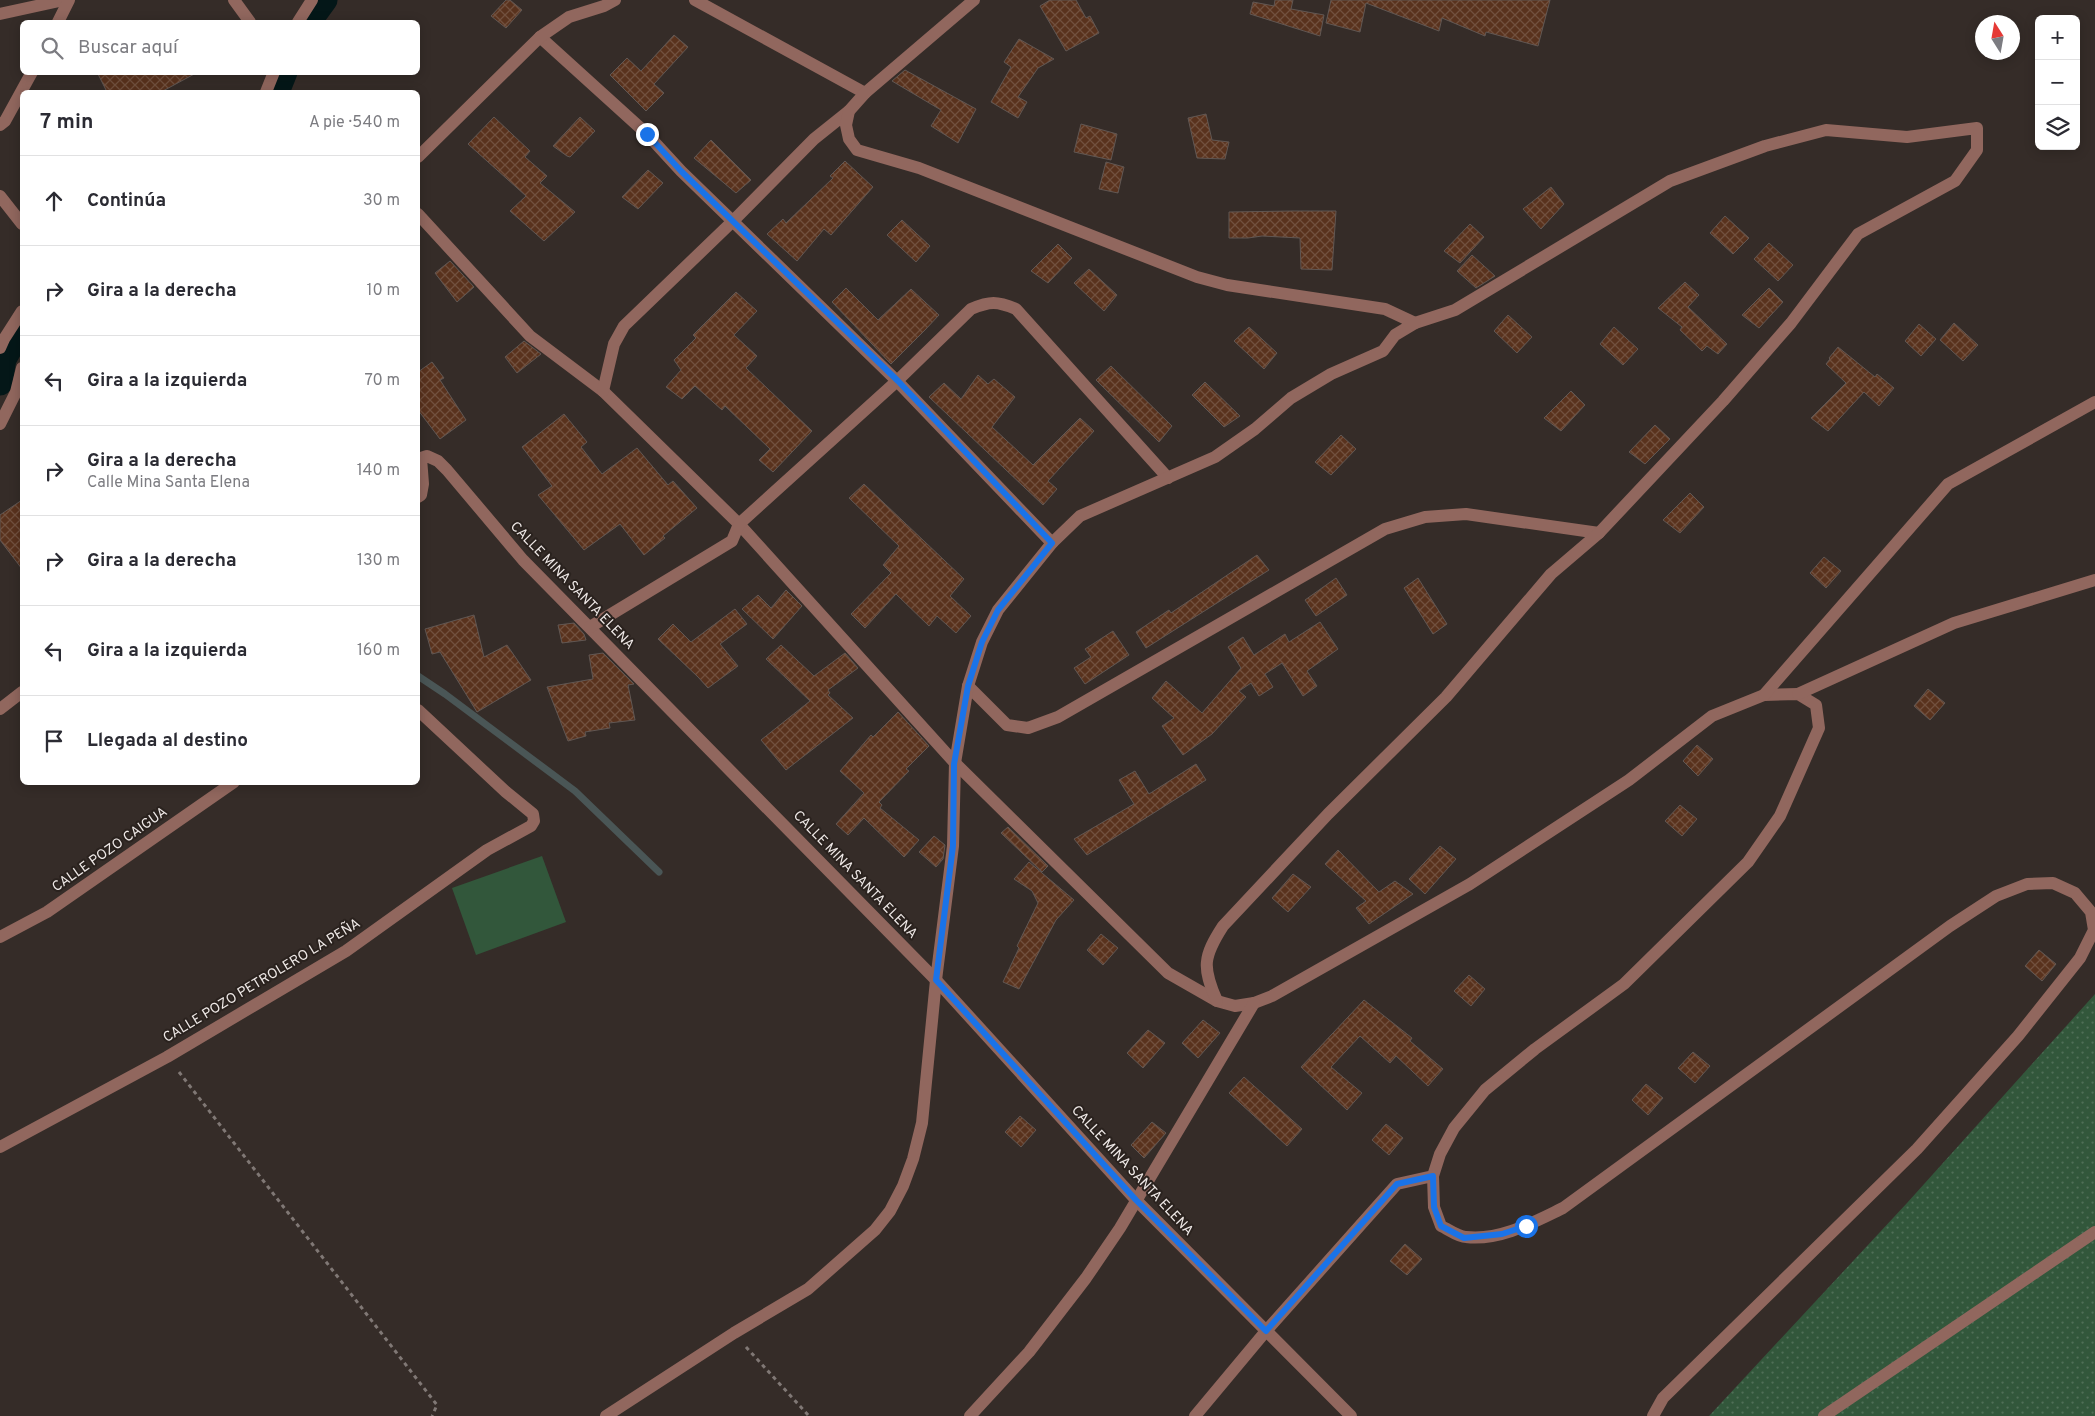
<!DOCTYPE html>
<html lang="es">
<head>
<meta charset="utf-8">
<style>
  :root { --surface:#fff; --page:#f7f7f7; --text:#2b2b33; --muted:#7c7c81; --line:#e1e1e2 }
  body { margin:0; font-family:Overpass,sans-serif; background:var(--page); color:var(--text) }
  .controls { position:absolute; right:15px; top:15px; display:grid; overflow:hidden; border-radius:8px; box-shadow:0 2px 12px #0003 }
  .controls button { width:45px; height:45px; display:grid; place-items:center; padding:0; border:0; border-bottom:1px solid var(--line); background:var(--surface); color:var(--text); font:25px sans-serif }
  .compass { position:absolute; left:1975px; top:15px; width:45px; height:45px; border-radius:50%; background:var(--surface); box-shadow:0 2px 12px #0003; rotate:349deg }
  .stop { position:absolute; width:15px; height:15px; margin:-11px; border:4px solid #1a73e8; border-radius:50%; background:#fff }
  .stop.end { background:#1a73e8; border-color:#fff; box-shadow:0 1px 5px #0008 }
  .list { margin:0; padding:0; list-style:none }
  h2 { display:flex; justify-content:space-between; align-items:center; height:65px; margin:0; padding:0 20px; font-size:21px }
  h2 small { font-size:16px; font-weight:400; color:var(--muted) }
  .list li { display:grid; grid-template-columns:32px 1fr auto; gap:15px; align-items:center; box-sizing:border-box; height:90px; padding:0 20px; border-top:1px solid var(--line) }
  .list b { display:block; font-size:19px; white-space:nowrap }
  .list p { margin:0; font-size:16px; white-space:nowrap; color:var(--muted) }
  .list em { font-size:16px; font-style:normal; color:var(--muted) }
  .icon { flex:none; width:28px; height:28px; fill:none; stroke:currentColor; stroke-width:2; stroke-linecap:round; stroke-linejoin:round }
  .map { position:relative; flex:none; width:2095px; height:1416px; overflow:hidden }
  .search { position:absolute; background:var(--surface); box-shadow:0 2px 12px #0003; left:20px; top:20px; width:400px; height:55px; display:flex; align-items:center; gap:12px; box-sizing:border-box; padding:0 18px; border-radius:8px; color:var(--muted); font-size:19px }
  .panel { position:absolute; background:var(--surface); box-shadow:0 2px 12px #0003; left:20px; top:90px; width:400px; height:695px; border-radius:8px }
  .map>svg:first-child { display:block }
</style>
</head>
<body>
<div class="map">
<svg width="2095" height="1416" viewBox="0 0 2095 1416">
  <defs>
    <pattern id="grass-dots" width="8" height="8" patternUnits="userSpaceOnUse" patternTransform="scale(1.25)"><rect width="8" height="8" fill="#32573b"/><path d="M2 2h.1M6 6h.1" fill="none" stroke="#506f57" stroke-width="1.8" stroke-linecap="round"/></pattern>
    <pattern id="building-cross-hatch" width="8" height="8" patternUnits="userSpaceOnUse" patternTransform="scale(1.25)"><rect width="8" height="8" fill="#59321d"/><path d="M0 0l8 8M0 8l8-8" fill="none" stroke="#71503e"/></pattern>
  </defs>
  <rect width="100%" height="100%" fill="#352c28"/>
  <polygon fill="url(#grass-dots)" points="2095,994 2095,1416 1709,1416 1907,1203"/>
  <polygon fill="#32573b" points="542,856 566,922 476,955 452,888"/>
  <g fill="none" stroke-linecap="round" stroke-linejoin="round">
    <polyline stroke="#4a5656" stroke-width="7" points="418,676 445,694 575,791 659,872"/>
    <g stroke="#041718" stroke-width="25">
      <polyline points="309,22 325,0"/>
      <polyline points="277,92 285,72"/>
      <polyline points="0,383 4,359 22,327"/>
    </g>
  </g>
  <g fill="url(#building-cross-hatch)" stroke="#615753">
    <polygon points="506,0 510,0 522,10 506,28 491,16"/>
    <polygon points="1050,0 1076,0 1086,18 1090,16 1099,33 1066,51 1040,6"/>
    <polygon points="1275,0 1293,0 1291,9 1324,15 1320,36 1250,14 1253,2 1274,6"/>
    <polygon points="1331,0 1550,0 1538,46 1486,32 1485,36 1442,18 1439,31 1366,3 1360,32 1326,23"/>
    <polygon points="674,35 688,47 654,84 664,93 646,111 610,75 627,58 641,71"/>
    <polygon points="1019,39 1054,59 1038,68 1018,97 1027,102 1018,118 991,102 1011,67 1004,62"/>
    <polygon points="905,70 976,109 958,143 931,126 941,110 892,81"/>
    <polygon points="97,72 198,72 161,92 107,92"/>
    <polygon points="1206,114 1212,140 1229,142 1225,159 1197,158 1188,118"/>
    <polygon points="494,117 530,151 525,157 547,176 540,183 575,212 544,241 510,211 526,196 468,144"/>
    <polygon points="580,117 595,131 570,157 567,156 553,146"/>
    <polygon points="1081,124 1117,134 1111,160 1074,152"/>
    <polygon points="711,140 751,180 736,193 694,158"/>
    <polygon points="845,161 873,187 831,235 824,229 797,261 767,234 783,219 786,223 833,178 830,176"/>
    <polygon points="1106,162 1124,167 1118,193 1099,189"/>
    <polygon points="648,170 663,183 638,209 622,197"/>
    <polygon points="1551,187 1564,204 1541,229 1523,209"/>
    <polygon points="1292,211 1336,211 1332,270 1301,269 1300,238 1262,236 1248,238 1229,238 1229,212"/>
    <polygon points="1725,216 1749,238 1733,254 1710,233"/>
    <polygon points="902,220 930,246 916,262 887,235"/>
    <polygon points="1470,224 1484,237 1460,263 1444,251"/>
    <polygon points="1769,243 1793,265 1778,281 1754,259"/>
    <polygon points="1058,244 1072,258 1048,283 1031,271"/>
    <polygon points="1472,255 1495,276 1476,288 1457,271"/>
    <polygon points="450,261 474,287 457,302 435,273"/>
    <polygon points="1089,269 1117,295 1104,311 1074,283"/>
    <polygon points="1685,282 1699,295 1688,307 1727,344 1718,354 1707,346 1702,351 1680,330 1682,327 1658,308"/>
    <polygon points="846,288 878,320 911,289 939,315 925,330 891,364 832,302"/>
    <polygon points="1769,288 1783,302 1759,328 1742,315"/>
    <polygon points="736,292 757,311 734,335 757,356 746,368 812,431 773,472 759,460 770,449 725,406 722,410 695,386 682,399 666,387 681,370 674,360 696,338 693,335"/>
    <polygon points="1508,315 1532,337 1517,353 1494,331"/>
    <polygon points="1954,323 1978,345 1963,361 1940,340"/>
    <polygon points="1919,324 1936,339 1921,356 1905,341"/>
    <polygon points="1249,327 1277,353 1264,369 1234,341"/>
    <polygon points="1614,327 1638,349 1623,365 1600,344"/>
    <polygon points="524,341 541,354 517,373 505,357"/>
    <polygon points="1838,347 1875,377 1877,374 1894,388 1879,406 1864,392 1828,431 1811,418 1846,383 1826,364 1830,359 1829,358"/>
    <polygon points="432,362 444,378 440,380 466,420 440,439 418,410 418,372"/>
    <polygon points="1111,366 1172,426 1159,442 1096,380"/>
    <polygon points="978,375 988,384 994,379 1015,397 992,427 1033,465 1080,418 1094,431 1048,481 1057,489 1043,505 929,397 944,383 961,399"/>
    <polygon points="1205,382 1240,416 1224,427 1192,395"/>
    <polygon points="1571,391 1585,405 1561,431 1544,418"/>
    <polygon points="564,414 587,442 581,447 602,474 637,448 668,485 673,481 697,508 663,536 665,538 644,555 620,524 584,550 538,495 552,486 522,447"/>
    <polygon points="1655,425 1670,439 1645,464 1629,452"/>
    <polygon points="1341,435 1356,449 1331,475 1315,462"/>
    <polygon points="864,484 964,579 950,596 971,616 956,633 937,616 929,626 896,594 865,628 851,614 891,573 883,565 899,546 849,498"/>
    <polygon points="1690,493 1704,507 1680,533 1663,520"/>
    <polygon points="22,500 22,569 0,540 0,515"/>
    <polygon points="1257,555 1269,570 1146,648 1136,632 1169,610 1171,613"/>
    <polygon points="1824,557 1841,571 1826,588 1810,573"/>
    <polygon points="1336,578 1347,595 1316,616 1305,600"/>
    <polygon points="1418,578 1447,624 1433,634 1404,588"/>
    <polygon points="786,590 802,606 773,639 742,609 758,595 771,608"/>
    <polygon points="735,609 747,624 720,644 738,666 708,688 698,677 658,639 673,624 691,642"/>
    <polygon points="474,615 484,657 507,645 531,680 477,712 440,652 432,654 425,629"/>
    <polygon points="1320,622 1338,649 1307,671 1317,686 1303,696 1282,663 1265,674 1273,687 1259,696 1251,683 1239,691 1246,697 1212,734 1183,755 1162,726 1174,718 1152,698 1166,681 1202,713 1241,668 1228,647 1243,637 1254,655 1285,634 1289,642"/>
    <polygon points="574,623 584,634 586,640 562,643 558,625"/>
    <polygon points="1113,631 1129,655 1085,684 1074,668 1091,657 1085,649"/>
    <polygon points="781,645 814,676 845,653 858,668 828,690 830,693 828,695 853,718 786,770 761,740 810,701 766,659"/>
    <polygon points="603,653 634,684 628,685 635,720 609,723 610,728 585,732 586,736 568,741 547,687 593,679 589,655"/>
    <polygon points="1928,689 1945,703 1930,720 1914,706"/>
    <polygon points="898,712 929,746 906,769 909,771 879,802 882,805 880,808 919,840 904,857 864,818 848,835 836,824 864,793 840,771 871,735 873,737"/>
    <polygon points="1697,745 1713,759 1698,776 1683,761"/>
    <polygon points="1196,764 1206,780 1087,855 1074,839 1134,804 1119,780 1135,771 1149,794"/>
    <polygon points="1680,805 1697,819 1682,836 1665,821"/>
    <polygon points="1008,827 1048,866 1042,872 1001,833"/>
    <polygon points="934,836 945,845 943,859 936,867 919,852"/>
    <polygon points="1440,846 1456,859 1425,894 1409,879"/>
    <polygon points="1338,850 1379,892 1395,881 1413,894 1369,924 1356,908 1366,901 1325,864"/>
    <polygon points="1029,862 1074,900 1056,920 1019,989 1003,982 1019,948 1017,946 1038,903 1032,891 1014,879"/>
    <polygon points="1293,874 1311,887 1288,912 1272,898"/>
    <polygon points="1101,934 1118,948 1103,965 1087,950"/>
    <polygon points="2039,950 2056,964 2042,981 2025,966"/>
    <polygon points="1469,975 1485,989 1471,1006 1454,991"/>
    <polygon points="1364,1000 1412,1038 1410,1041 1443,1069 1428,1086 1396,1056 1390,1063 1360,1036 1331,1067 1362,1093 1347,1110 1301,1067"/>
    <polygon points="1203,1020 1220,1033 1198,1058 1182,1043"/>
    <polygon points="1148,1030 1165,1043 1143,1068 1127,1053"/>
    <polygon points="1693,1052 1710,1066 1695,1083 1678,1068"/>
    <polygon points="1244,1077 1302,1129 1287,1146 1229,1093"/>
    <polygon points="1646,1084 1663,1098 1648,1115 1632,1100"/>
    <polygon points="1020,1116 1036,1130 1021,1147 1005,1132"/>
    <polygon points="1152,1122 1166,1133 1144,1158 1131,1145"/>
    <polygon points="1386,1124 1403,1138 1389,1155 1372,1140"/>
    <polygon points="1405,1244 1422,1259 1407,1275 1390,1261"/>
  </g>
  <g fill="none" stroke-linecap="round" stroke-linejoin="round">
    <g stroke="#807875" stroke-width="3" stroke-dasharray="4 4" stroke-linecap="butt">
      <polyline points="179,1072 437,1405 432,1416"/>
      <polyline points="746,1347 809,1416"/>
    </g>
    <g stroke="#91675e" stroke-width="12">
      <polyline points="234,0 250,22"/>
      <polyline points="695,0 865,93"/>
      <polyline points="0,14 64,0"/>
      <polyline points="58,22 69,0"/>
      <polyline points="298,22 312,0"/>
      <polyline points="540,37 647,134 681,171 897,381 1052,543"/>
      <polyline points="266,92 274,72"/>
      <polyline points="0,125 5,121 32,72"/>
      <polyline points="418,157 540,37 569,17 604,6 615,0"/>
      <polyline points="0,196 22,224"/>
      <path d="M 418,214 L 530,336 L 603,391 L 739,524 L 955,763 L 1168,973 L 1217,1001 L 1235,1006 L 1254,1003 L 1272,996 L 1470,884 L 1629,780 L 1712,716 L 1764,695 L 1798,694 L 1816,705 L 1819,728 L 1780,816 L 1748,862 L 1624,984 L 1535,1049 L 1485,1090 L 1454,1128 L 1440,1154 L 1433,1176 L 1434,1207 L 1441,1226 C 1448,1229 1458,1237 1466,1237 C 1500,1241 1534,1222 1563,1208 L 1950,926 L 1996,896 L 2027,884 L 2053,883 L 2075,893 L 2091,912 L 2094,930 L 2080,958 L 2018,1036 L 1917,1149 L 1663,1398 L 1653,1416"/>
      <polyline points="0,348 4,339 22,311"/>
      <polyline points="603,391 614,344 624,326 733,221 814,139 849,111"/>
      <polyline points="0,424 16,392 22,368"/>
      <polyline points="418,497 421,495 423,484 421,458 427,456 438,461 447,470 523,560 936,980 1136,1200 1351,1416"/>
      <path d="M 590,627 L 732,541 L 739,524 L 897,381 L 971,309 C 990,301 997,301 1016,309 L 1168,478"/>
      <polyline points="968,686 1007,725 1028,728 1058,717 1385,529 1425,517 1466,514 1599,533"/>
      <polyline points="1798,694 1954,623 2095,580"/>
      <polyline points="1764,695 1948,484 2095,402"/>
      <polyline points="0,709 22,692"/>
      <polyline points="0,937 47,912 234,782"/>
      <path d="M 1217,1001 C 1202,967 1203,957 1223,926 L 1328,814 L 1446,697 L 1551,574 L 1599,533 L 1723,401 L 1791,323 L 1858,234 L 1955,181 L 1977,150 L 1977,128 L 1907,137 L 1826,130 L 1765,146 L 1670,181 L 1455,310 L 1415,323"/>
      <polyline points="0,1147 167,1057 346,951 487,850 531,826 534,821 533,814 506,792 418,710"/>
      <polyline points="606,1416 734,1333 808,1289 875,1230 890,1211 903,1186 913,1159 922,1123 936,980 953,846 955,763 968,686 982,642 998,610 1052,543 1080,516 1215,457 1255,429 1291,398 1331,374 1383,351 1395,335 1415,323 1385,309 1227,285 1197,277 919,168 857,150 849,139 846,125 849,111 865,93 974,0"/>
      <polyline points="970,1416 1029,1352 1086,1278 1120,1228 1254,1003"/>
      <polyline points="1195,1416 1266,1331 1397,1184 1433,1176"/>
      <polyline points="1824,1416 2095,1232"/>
    </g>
  </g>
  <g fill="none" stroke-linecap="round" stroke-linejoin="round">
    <polyline stroke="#1a73e8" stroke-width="6" points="647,134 681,171 898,381 1052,543 998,610 982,642 968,686 954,764 953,846 936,980 1136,1200 1266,1331 1397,1184 1433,1176 1434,1207 1441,1226 1464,1238 1502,1234 1526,1226"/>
  </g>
  <g text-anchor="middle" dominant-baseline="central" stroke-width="4" stroke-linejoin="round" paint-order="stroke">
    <g font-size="14" fill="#efe9e7" stroke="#2a221e">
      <text transform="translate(572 586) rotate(46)">CALLE MINA SANTA ELENA</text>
      <text transform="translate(110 850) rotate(-35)">CALLE POZO CAIGUA</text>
      <text transform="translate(855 875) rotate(46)">CALLE MINA SANTA ELENA</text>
      <text transform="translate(262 981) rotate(-31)">CALLE POZO PETROLERO LA PEÑA</text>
      <text transform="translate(1132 1171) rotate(47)">CALLE MINA SANTA ELENA</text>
    </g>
  </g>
</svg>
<div class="controls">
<button>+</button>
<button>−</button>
<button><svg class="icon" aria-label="layers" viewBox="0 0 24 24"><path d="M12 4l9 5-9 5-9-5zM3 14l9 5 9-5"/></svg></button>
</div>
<svg class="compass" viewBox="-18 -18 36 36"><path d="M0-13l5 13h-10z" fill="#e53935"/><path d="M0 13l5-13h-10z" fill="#7c7c81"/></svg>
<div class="stop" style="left:1526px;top:1226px"></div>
<div class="stop end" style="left:647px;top:134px"></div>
<div class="search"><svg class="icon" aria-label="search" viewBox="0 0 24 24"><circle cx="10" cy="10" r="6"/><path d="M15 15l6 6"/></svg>Buscar aquí</div>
<section class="panel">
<h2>7 min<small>A pie · 540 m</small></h2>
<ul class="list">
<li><svg class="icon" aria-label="ahead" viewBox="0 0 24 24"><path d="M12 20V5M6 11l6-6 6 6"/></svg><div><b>Continúa</b></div><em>30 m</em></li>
<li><svg class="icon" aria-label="right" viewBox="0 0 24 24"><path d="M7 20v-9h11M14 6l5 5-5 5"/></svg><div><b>Gira a la derecha</b></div><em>10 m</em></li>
<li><svg class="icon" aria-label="left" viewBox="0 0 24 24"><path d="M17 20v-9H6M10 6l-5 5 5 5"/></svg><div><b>Gira a la izquierda</b></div><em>70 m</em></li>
<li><svg class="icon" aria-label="right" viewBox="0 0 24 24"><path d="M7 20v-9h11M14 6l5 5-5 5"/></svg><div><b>Gira a la derecha</b><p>Calle Mina Santa Elena</p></div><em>140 m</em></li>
<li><svg class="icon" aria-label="right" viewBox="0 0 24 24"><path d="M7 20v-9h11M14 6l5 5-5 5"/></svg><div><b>Gira a la derecha</b></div><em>130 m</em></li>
<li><svg class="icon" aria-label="left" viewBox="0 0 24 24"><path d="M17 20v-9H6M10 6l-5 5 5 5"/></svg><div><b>Gira a la izquierda</b></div><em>160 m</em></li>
<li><svg class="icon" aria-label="arrive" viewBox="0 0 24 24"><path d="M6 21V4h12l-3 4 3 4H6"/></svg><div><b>Llegada al destino</b></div></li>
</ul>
</section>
</div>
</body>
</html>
